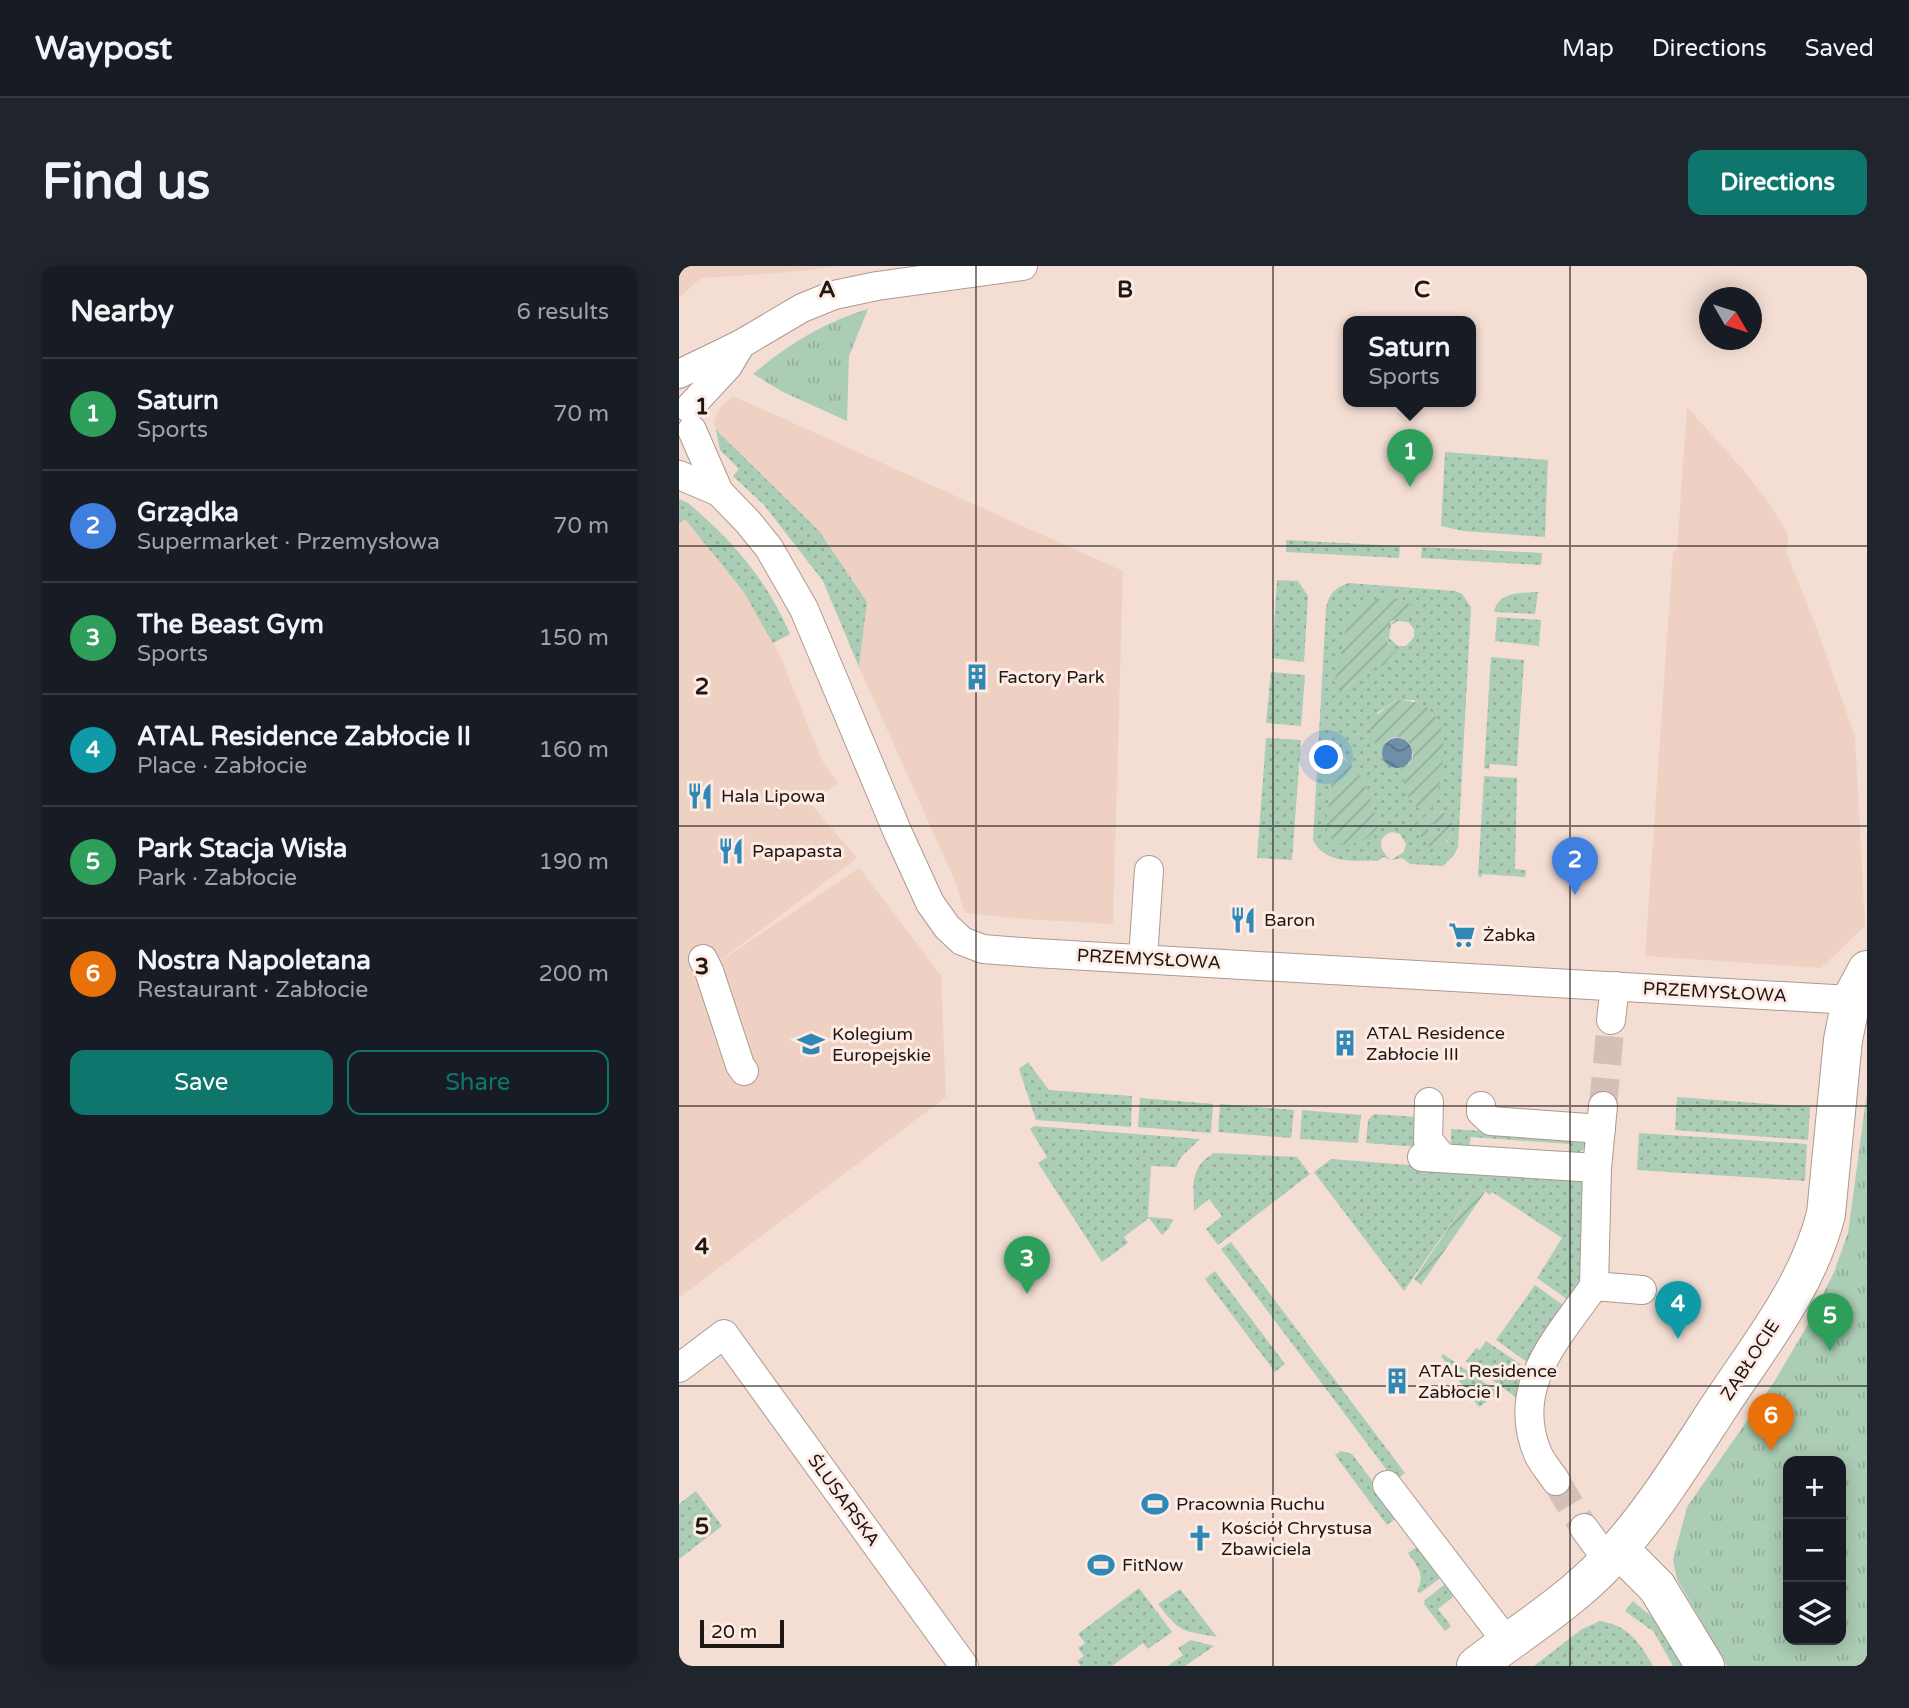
<!DOCTYPE html>
<html lang="en">
<head>
<meta charset="utf-8">
<style>
  :root { --surface:#171b24; --page:#20242c; --text:#f1f3f6; --muted:#9ea1a6; --line:#363941; --accent:#0f766e }
  body { margin:0; font-family:"Varela Round",sans-serif; background:var(--page); color:var(--text) }
  .controls { position:absolute; right:21px; bottom:21px; display:grid; overflow:hidden; border-radius:14px; box-shadow:0 4px 18px #0003 }
  .controls button { width:63px; height:63px; display:grid; place-items:center; padding:0; border:0; border-bottom:2px solid var(--line); background:var(--surface); color:var(--text); font:35px sans-serif }
  .compass { position:absolute; left:1020px; top:21px; width:63px; height:63px; border-radius:50%; background:var(--surface); box-shadow:0 4px 18px #0003; rotate:129deg }
  .scale { position:absolute; left:21px; bottom:18px; width:84px; box-sizing:border-box; padding-left:7px; border:4px solid #1f1714; border-top:0; font-size:19px; line-height:24px; white-space:nowrap; color:#1f1714; -webkit-text-stroke:5px #feece4; paint-order:stroke }
  .you { position:absolute; left:648px; top:492px; width:24px; height:24px; margin:-18px; border:5px solid #fff; border-radius:50%; background:#1a73e8; box-shadow:0 0 0 10px #1a73e833 }
  .badge { display:grid; place-items:center; width:46px; height:46px; border-radius:50%; background:var(--accent); color:#fff; font-size:23px; font-weight:700 }
  .pin { position:absolute; translate:-50% -58px; filter:drop-shadow(0 2px 4px #0008) }
  .pin::after { content:''; position:absolute; top:37px; width:24px; height:21px; background:inherit; clip-path:polygon(0 0,100% 0,50% 100%) }
  .popup { position:absolute; left:664px; top:50px; width:133px; height:91px; box-sizing:border-box; display:grid; place-content:center; border-radius:14px; background:var(--surface); filter:drop-shadow(0 2px 5px #0005); font-size:23px; white-space:nowrap; color:var(--muted) }
  .popup b { font-size:26px; color:var(--text) }
  .popup::after { content:''; position:absolute; left:50%; top:100%; margin-left:-14px; border:14px solid transparent; border-top-color:var(--surface) }
  .list { margin:0; padding:0; list-style:none }
  h2 { display:flex; justify-content:space-between; align-items:center; height:91px; margin:0; padding:0 28px; font-size:30px }
  h2 small { font-size:23px; font-weight:400; color:var(--muted) }
  .list li { display:grid; grid-template-columns:46px 1fr auto; gap:21px; align-items:center; box-sizing:border-box; height:112px; padding:0 28px; border-top:2px solid var(--line) }
  .list b { display:block; font-size:26px; white-space:nowrap }
  .list p { margin:0; font-size:23px; white-space:nowrap; color:var(--muted) }
  .list em { font-size:23px; font-style:normal; color:var(--muted) }
  .actions { display:flex; gap:14px; padding:21px 28px }
  .actions a { flex:1; padding:16px 0; border:2px solid var(--accent); border-radius:14px; text-align:center; font-size:24px; color:var(--accent) }
  .actions .main { background:var(--accent); color:#fff }
  .icon { flex:none; width:38px; height:38px; fill:none; stroke:currentColor; stroke-width:2; stroke-linecap:round; stroke-linejoin:round }
  .map { position:relative; flex:none; width:1188px; height:1400px; overflow:hidden; border-radius:14px }
  header { display:flex; align-items:center; gap:42px; box-sizing:border-box; height:98px; padding:0 35px; background:var(--surface); border-bottom:2px solid var(--line) }
  header strong { font-size:33px }
  nav { display:flex; gap:38px; margin-inline-start:auto; font-size:24px }
  .intro { display:flex; align-items:center; justify-content:space-between; box-sizing:border-box; height:168px; padding:0 42px }
  h1 { margin:0; font-size:49px }
  .button { padding:18px 32px; border-radius:14px; background:var(--accent); color:#fff; font-size:24px; font-weight:700 }
  main { display:flex; gap:42px; padding:0 42px }
  aside { flex:1; background:var(--surface); border-radius:14px; box-shadow:0 4px 18px #0003 }
  .map>svg:first-child { display:block }
</style>
</head>
<body>
<header>
<strong>Waypost</strong>
<nav><a>Map</a><a>Directions</a><a>Saved</a></nav>
</header>
<div class="intro"><h1>Find us</h1><a class="button">Directions</a></div>
<main>
<aside>
<h2>Nearby<small>6 results</small></h2>
<ul class="list">
<li><span class="badge" style="background:#2e9e5b">1</span><div><b>Saturn</b><p>Sports</p></div><em>70 m</em></li>
<li><span class="badge" style="background:#3f7fe0">2</span><div><b>Grządka</b><p>Supermarket · Przemysłowa</p></div><em>70 m</em></li>
<li><span class="badge" style="background:#2e9e5b">3</span><div><b>The Beast Gym</b><p>Sports</p></div><em>150 m</em></li>
<li><span class="badge" style="background:#0f9aa8">4</span><div><b>ATAL Residence Zabłocie II</b><p>Place · Zabłocie</p></div><em>160 m</em></li>
<li><span class="badge" style="background:#2e9e5b">5</span><div><b>Park Stacja Wisła</b><p>Park · Zabłocie</p></div><em>190 m</em></li>
<li><span class="badge" style="background:#e8710a">6</span><div><b>Nostra Napoletana</b><p>Restaurant · Zabłocie</p></div><em>200 m</em></li>
</ul>
<div class="actions"><a class="main">Save</a><a>Share</a></div>
</aside>
<div class="map">
<svg width="1188" height="1400" viewBox="0 0 1188 1400">
  <defs>
    <pattern id="grass-dots" width="8" height="8" patternUnits="userSpaceOnUse" patternTransform="scale(1.75)"><rect width="8" height="8" fill="#abccb5"/><path d="M2 2h.1M6 6h.1" fill="none" stroke="#93ae9b" stroke-width="1.8" stroke-linecap="round"/></pattern>
    <pattern id="park-tufts" width="24" height="20" patternUnits="userSpaceOnUse" patternTransform="scale(1.75)"><rect width="24" height="20" fill="#abccb5"/><path d="M3 7l-1-3M5 7V3M7 7l1-3M15 17l-1-3M17 17v-4M19 17l1-3" fill="none" stroke="#93ae9b"/></pattern>
    <pattern id="garden-furrows" width="10" height="10" patternUnits="userSpaceOnUse" patternTransform="scale(1.75)"><rect width="10" height="10" fill="#abccb5"/><path d="M-1 1l2-2M0 10L10 0M9 11l2-2" fill="none" stroke="#93ae9b"/></pattern>
    <pattern id="water-waves" width="16" height="10" patternUnits="userSpaceOnUse" patternTransform="scale(1.75)"><rect width="16" height="10" fill="#6e8fa8"/><path d="M0 5q4-4 8 0t8 0" fill="none" stroke="#5a7488"/></pattern>
  </defs>
  <rect width="100%" height="100%" fill="#f4ded4"/>
  <g fill="#eed1c3">
    <polygon points="0,0 164,0 101,7 22,12 0,32"/>
    <polygon points="54,130 444,305 434,658 344,653 286,647 276,615 180,401 188,336 37,164 35,156 41,141"/>
    <polygon points="1008,141 1067,207 1090,237 1109,268 1108,288 1138,363 1176,470 1186,660 1142,702 966,690 994,285 998,284"/>
    <polygon points="6,253 64,325 101,389 143,494 159,517 132,538 178,592 31,702 180,602 262,709 267,831 0,1032 0,257"/>
  </g>
  <g fill="url(#grass-dots)" fill-rule="evenodd">
    <polygon points="37,164 140,265 188,336 180,401 144,315 85,239 54,210 60,203 41,184"/>
    <polygon points="766,186 869,194 866,271 784,265 762,260"/>
    <path d="M 0,233 L 9,237 C 55,276 87,313 111,368 L 94,377 L 64,325 L 6,253 L 0,257 Z"/>
    <polygon points="607,274 721,280 720,292 607,286"/>
    <polygon points="743,281 863,287 862,299 742,292"/>
    <polygon points="598,314 619,315 629,330 625,396 593,392"/>
    <path d="M 670,317 L 776,325 L 783,328 L 792,341 L 779,581 L 775,589 L 764,600 L 731,598 L 723,592 L 712,594 L 704,591 L 699,595 C 674,594 647,599 634,574 L 647,343 C 649,329 656,321 670,317 ZM 723,333 L 734,342 C 721,354 695,357 713,381 C 698,398 681,409 665,425 L 655,414 L 659,406 ZM 720,355 L 729,356 L 735,363 L 735,371 L 727,380 L 719,380 L 710,372 L 712,359 ZM 717,434 L 736,434 L 739,542 L 727,501 L 733,493 L 734,483 L 727,474 L 718,471 L 704,479 L 698,447 ZM 665,491 L 685,516 L 695,542 L 648,549 L 652,526 L 650,495 ZM 761,545 L 764,546 L 773,568 L 768,576 L 734,563 L 738,555 L 755,568 L 762,566 L 762,559 L 740,549 L 743,546 L 757,553 ZM 713,566 L 721,568 L 727,578 L 725,586 L 712,594 C 701,585 696,572 713,566 Z"/>
    <path d="M 859,326 L 856,348 L 815,346 C 820,325 842,327 859,326 Z"/>
    <polygon points="818,351 862,354 860,380 816,375"/>
    <polygon points="812,391 845,394 838,500 811,498 810,503 805,502"/>
    <polygon points="592,406 626,409 622,460 587,457"/>
    <polygon points="587,472 622,474 613,594 578,592"/>
    <polygon points="805,510 838,512 836,603 847,604 846,611 803,608 803,611 799,610"/>
    <polygon points="349,796 370,824 453,830 452,861 357,854 340,803"/>
    <polygon points="998,831 1131,841 1129,874 996,864"/>
    <polygon points="461,832 534,838 532,867 459,861"/>
    <polygon points="541,838 615,844 612,872 539,866"/>
    <polygon points="623,844 682,849 679,877 621,873"/>
    <polygon points="695,848 738,851 741,881 687,877 689,854"/>
    <polygon points="355,860 521,873 502,891 497,901 472,900 469,951 494,953 490,962 483,969 470,952 445,971 449,977 423,996 359,897 368,891 351,863"/>
    <polygon points="772,863 914,872 910,880 896,889 891,888 891,878 792,871 790,880 772,880"/>
    <polygon points="960,867 1128,878 1126,915 958,904"/>
    <path d="M 535,887 L 618,891 L 631,908 L 539,979 L 527,963 L 543,950 L 530,933 L 515,945 C 515,918 510,902 535,887 Z"/>
    <polygon points="652,893 899,912 907,918 906,1014 892,1036 858,1012 883,972 813,926 811,929 798,920 725,1025 635,906"/>
    <polygon points="552,976 726,1207 716,1215 542,983"/>
    <polygon points="536,1005 606,1098 596,1106 526,1013"/>
    <polygon points="856,1019 888,1042 851,1098 817,1074"/>
    <polygon points="807,1075 849,1103 842,1135 787,1095 797,1082 801,1084"/>
    <polygon points="764,1088 820,1127 800,1141 762,1090"/>
    <polygon points="662,1185 673,1188 730,1264 728,1265 716,1253 708,1259 656,1189"/>
    <polygon points="17,1225 43,1260 0,1293 0,1238"/>
    <path d="M 736,1282 L 744,1282 L 762,1307 L 760,1313 L 741,1327 L 738,1325 C 747,1309 738,1300 729,1287 Z"/>
    <polygon points="766,1318 771,1320 775,1325 773,1332 759,1343 772,1360 766,1365 745,1338 746,1334"/>
    <polygon points="460,1322 493,1366 469,1383 464,1377 433,1400 402,1400 398,1395 405,1390 399,1382 406,1377 399,1368"/>
    <path d="M 501,1323 L 538,1371 C 502,1364 502,1368 479,1338 Z"/>
    <polygon points="954,1335 981,1358 1006,1400 994,1400 975,1366 946,1345"/>
    <path d="M 921,1355 C 949,1359 961,1377 974,1400 L 855,1400 L 903,1363 Z"/>
    <polygon points="512,1374 535,1380 506,1400 489,1400 504,1389 499,1382"/>
  </g>
  <g fill="url(#park-tufts)" fill-rule="evenodd">
    <path d="M 189,43 L 170,90 L 168,155 L 104,126 L 74,108 C 108,79 145,56 189,43 Z"/>
    <path d="M 1188,826 L 1188,1400 L 1048,1400 L 998,1313 L 994,1294 L 1008,1241 L 1095,1116 L 1131,1055 L 1155,1006 L 1169,967 ZM 1109,1195 L 1162,1195 L 1162,1374 L 1109,1374 Z"/>
  </g>
  <g fill="url(#garden-furrows)">
    <path d="M 709,331 L 723,333 L 735,341 L 725,351 L 712,355 C 706,366 704,378 718,383 L 705,399 C 688,402 677,413 665,425 L 658,421 L 655,414 C 667,392 659,354 683,338 C 689,334 701,333 709,331 Z"/>
    <path d="M 718,434 C 766,435 768,469 762,508 C 760,522 759,532 752,544 L 739,542 L 728,529 L 722,503 C 753,490 717,451 702,484 C 679,462 698,447 718,434 Z"/>
    <path d="M 653,487 C 683,497 694,533 699,561 C 686,577 678,579 657,578 L 648,568 L 648,549 L 652,526 L 650,495 Z"/>
    <path d="M 760,545 L 770,549 C 779,567 769,582 749,580 L 747,575 L 734,563 L 737,554 L 755,568 L 762,566 L 762,559 L 753,558 L 740,549 L 743,546 L 757,553 Z"/>
    <polygon points="798,920 806,926 742,1019 735,1013"/>
  </g>
  <circle fill="url(#water-waves)" cx="718" cy="487" r="15"/>
  <g fill="none" stroke-linecap="round" stroke-linejoin="round">
    <g stroke="#d4c0b7" stroke-width="28" stroke-dasharray="28 14" stroke-linecap="butt">
      <polyline points="924,840 932,754"/>
      <polyline points="877,1215 905,1262"/>
    </g>
    <g stroke="#ae9990" stroke-width="30">
      <g id="street">
        <polyline points="0,108 62,78 123,42 155,29 198,20 344,0"/>
        <polyline points="10,142 49,100 62,78"/>
        <polyline points="13,164 40,226 69,256 90,282 125,343 219,567 251,637 268,661 283,675 304,683 356,687 1172,734"/>
        <polyline points="0,209 40,226"/>
        <polyline points="464,692 470,604"/>
        <polyline points="24,693 30,705 61,799 65,805"/>
        <polyline points="932,754 936,720"/>
        <polyline points="750,836 749,874 764,892"/>
        <polyline points="802,840 802,846 812,855 922,863"/>
        <polyline points="743,891 918,902 924,840"/>
        <polyline points="918,902 915,1020 963,1024"/>
        <polyline points="0,1102 45,1068 285,1400"/>
        <path d="M 877,1215 C 871,1206 863,1197 859,1188 C 830,1120 879,1072 915,1020"/>
        <polyline points="708,1219 828,1376"/>
        <polyline points="905,1262 929,1295"/>
      </g>
    </g>
    <g stroke="#ae9990" stroke-width="40">
      <g id="secondary">
        <polyline points="940,1283 978,1321 1026,1400"/>
        <path d="M 797,1400 C 840,1367 889,1337 927,1297 C 972,1249 1006,1193 1042,1138 C 1083,1076 1128,1021 1147,948 L 1164,774 L 1172,734 L 1188,704"/>
      </g>
    </g>
    <use href="#street" stroke="#fff" stroke-width="28"/>
    <use href="#secondary" stroke="#fff" stroke-width="38"/>
  </g>
  <path fill="none" stroke="#1f1714" stroke-width="2" stroke-opacity="0.55" d="M 297,0 L 297,1400M 594,0 L 594,1400M 891,0 L 891,1400M 0,280 L 1188,280M 0,560 L 1188,560M 0,840 L 1188,840M 0,1120 L 1188,1120"/>
  <defs>
    <g id="building-bare" transform="scale(2.1)"><path d="M-4-6H4V6H1V3H-1V6H-4ZM-2.5-4.3h1.7v1.8h-1.7ZM.8-4.3h1.7v1.8H.8ZM-2.5-1h1.7V.8h-1.7ZM.8-1h1.7V.8H.8Z" fill="#2f88b6" stroke="#feece4" stroke-width="2.5" paint-order="stroke"/></g>
    <g id="restaurant-bare" transform="scale(2.1)"><path d="M-5-6h1v4h1v-4h1v4h1v-4h1v5L-1.5 .5V6h-2V.5L-5-1ZM5-6V6H3V1.5H1.5Q1.5-4 5-6Z" fill="#2f88b6" stroke="#feece4" stroke-width="2.5" paint-order="stroke"/></g>
    <g id="supermarket-bare" transform="scale(2.1)"><path d="M-6-5.5h2.5l.6 2H6L4.5 2H-2.5L-4.4-4H-6ZM-1.5 3.2a1.3 1.3 0 1 0 .1 0ZM3 3.2a1.3 1.3 0 1 0 .1 0Z" fill="#2f88b6" stroke="#feece4" stroke-width="2.5" paint-order="stroke"/></g>
    <g id="school-bare" transform="scale(2.1)"><path d="M0-5L7-2L0 1L-7-2ZM-4 1L0 2.5L4 1V4Q0 6-4 4Z" fill="#2f88b6" stroke="#feece4" stroke-width="2.5" paint-order="stroke"/></g>
    <g id="stadium-bare" transform="scale(2.1)"><path d="M0-5a6.5 5 0 1 0 0 10a6.5 5 0 1 0 0-10ZM-3.5-1.8h7v3.6h-7Z" fill="#2f88b6" stroke="#feece4" stroke-width="2.5" paint-order="stroke"/></g>
    <g id="church-bare" transform="scale(2.1)"><path d="M-1.2-6h2.4v3.5h3.3v2.4h-3.3V6h-2.4V-.1h-3.3v-2.4h3.3Z" fill="#2f88b6" stroke="#feece4" stroke-width="2.5" paint-order="stroke"/></g>
  </defs>
  <g fill-rule="evenodd">
    <use href="#building-bare" x="298" y="411"/>
    <use href="#restaurant-bare" x="21" y="530"/>
    <use href="#restaurant-bare" x="52" y="585"/>
    <use href="#restaurant-bare" x="564" y="654"/>
    <use href="#supermarket-bare" x="783" y="669"/>
    <use href="#building-bare" x="666" y="777"/>
    <use href="#school-bare" x="132" y="778"/>
    <use href="#building-bare" x="718" y="1115"/>
    <use href="#stadium-bare" x="476" y="1238"/>
    <use href="#church-bare" x="521" y="1272"/>
    <use href="#stadium-bare" x="422" y="1299"/>
  </g>
  <g text-anchor="middle" dominant-baseline="central" stroke-width="6" stroke-linejoin="round" paint-order="stroke">
    <g font-size="18" fill="#1f1714" stroke="#feece4" text-anchor="start">
      <text x="319" y="411">Factory Park</text>
      <text x="42" y="530">Hala Lipowa</text>
      <text x="73" y="585">Papapasta</text>
      <text x="585" y="654">Baron</text>
      <text x="804" y="669">Żabka</text>
      <text x="687" y="767">ATAL Residence<tspan x="687" dy="21">Zabłocie III</tspan></text>
      <text x="153" y="768">Kolegium<tspan x="153" dy="21">Europejskie</tspan></text>
      <text x="739" y="1105">ATAL Residence<tspan x="739" dy="21">Zabłocie I</tspan></text>
      <text x="497" y="1238">Pracownia Ruchu</text>
      <text x="542" y="1262">Kościół Chrystusa<tspan x="542" dy="21">Zbawiciela</tspan></text>
      <text x="443" y="1299">FitNow</text>
    </g>
    <g font-size="18" fill="#1f1714" stroke="#feece4">
      <text transform="translate(470 693) rotate(3)">PRZEMYSŁOWA</text>
      <text transform="translate(1036 726) rotate(3)">PRZEMYSŁOWA</text>
      <text transform="translate(1071 1094) rotate(-57)">ZABŁOCIE</text>
      <text transform="translate(165 1234) rotate(54)">ŚLUSARSKA</text>
    </g>
  </g>
  <g font-size="23" text-anchor="middle" font-weight="bold" fill="#1f1714" stroke="#feece4" stroke-width="6" stroke-linejoin="round" paint-order="stroke">
    <text x="148" y="31">A</text>
    <text x="446" y="31">B</text>
    <text x="743" y="31">C</text>
    <text x="23" y="148">1</text>
    <text x="23" y="428">2</text>
    <text x="23" y="708">3</text>
    <text x="23" y="988">4</text>
    <text x="23" y="1268">5</text>
  </g>
</svg>
<div class="controls">
<button>+</button>
<button>−</button>
<button><svg class="icon" aria-label="layers" viewBox="0 0 24 24"><path d="M12 4l9 5-9 5-9-5zM3 14l9 5 9-5"/></svg></button>
</div>
<svg class="compass" viewBox="-18 -18 36 36"><path d="M0-13l5 13h-10z" fill="#e53935"/><path d="M0 13l5-13h-10z" fill="#9ea1a6"/></svg>
<div class="scale">20 m</div>
<div class="you"></div>
<div class="pin badge" style="left:731px;top:221px;background:#2e9e5b">1</div>
<div class="popup"><b>Saturn</b>Sports</div>
<div class="pin badge" style="left:896px;top:629px;background:#3f7fe0">2</div>
<div class="pin badge" style="left:348px;top:1028px;background:#2e9e5b">3</div>
<div class="pin badge" style="left:999px;top:1073px;background:#0f9aa8">4</div>
<div class="pin badge" style="left:1151px;top:1085px;background:#2e9e5b">5</div>
<div class="pin badge" style="left:1092px;top:1185px;background:#e8710a">6</div>
</div>
</main>
</body>
</html>
